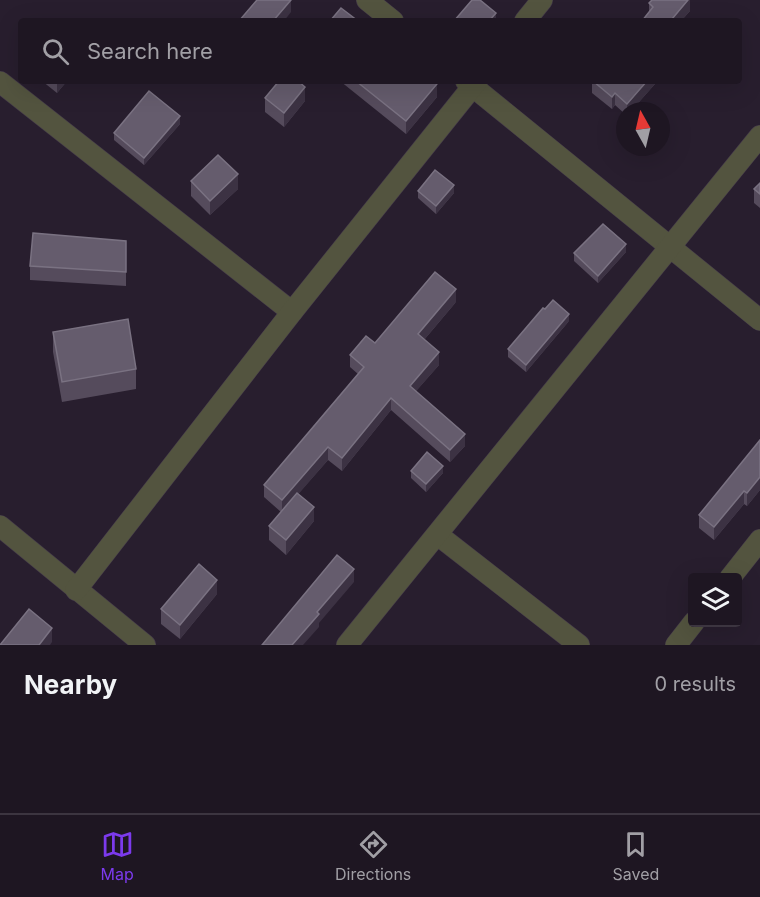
<!DOCTYPE html>
<html lang="en">
<head>
<meta charset="utf-8">
<style>
  :root { --surface:#1e1622; --page:#2b232f; --text:#f1f3f6; --muted:#a19fa5; --line:#3c3540; --accent:#7c3aed }
  body { margin:0; font-family:Inter,sans-serif; background:var(--page); color:var(--text) }
  .controls { position:absolute; right:18px; bottom:18px; display:grid; overflow:hidden; border-radius:6px; box-shadow:0 6px 24px #0002 }
  .controls button { width:54px; height:54px; display:grid; place-items:center; padding:0; border:0; border-bottom:2px solid var(--line); background:var(--surface); color:var(--text); font:30px sans-serif }
  .compass { position:absolute; left:616px; top:102px; width:54px; height:54px; border-radius:50%; background:var(--surface); box-shadow:0 6px 24px #0002; rotate:352deg }
  .list { margin:0; padding:0; list-style:none }
  h2 { display:flex; justify-content:space-between; align-items:center; height:78px; margin:0; padding:0 24px; font-size:26px }
  h2 small { font-size:20px; font-weight:400; color:var(--muted) }
  .icon { flex:none; width:33px; height:33px; fill:none; stroke:currentColor; stroke-width:2; stroke-linecap:round; stroke-linejoin:round }
  .map { position:relative; flex:none; width:760px; height:645px; overflow:hidden }
  .search { position:absolute; background:var(--surface); box-shadow:0 6px 24px #0002; left:18px; right:18px; top:18px; height:66px; display:flex; align-items:center; gap:15px; box-sizing:border-box; padding:0 21px; border-radius:6px; color:var(--muted); font-size:22px }
  .sheet { height:168px; background:var(--surface) }
  nav { display:flex; justify-content:space-around; align-items:center; box-sizing:border-box; height:84px; border-top:2px solid var(--line); background:var(--surface); font-size:16px; color:var(--muted) }
  nav a { display:grid; justify-items:center; gap:3px }
  nav .on { color:var(--accent) }
  .map>svg:first-child { display:block }
</style>
</head>
<body>
<div class="map">
<svg width="760" height="645" viewBox="0 0 760 645">
  <rect width="100%" height="100%" fill="#281e2e"/>
  <g fill="none" stroke-linecap="round" stroke-linejoin="round">
    <g stroke="#443a4a" stroke-width="22">
      <g id="minor">
        <polyline points="367,0 393,21"/>
        <polyline points="525,21 542,0"/>
        <polyline points="466,81 760,320"/>
        <polyline points="0,82 292,312"/>
        <polyline points="0,526 145,645"/>
        <polyline points="438,535 579,645"/>
        <polyline points="730,578 760,540"/>
        <polyline points="76,590 292,312 477,81"/>
        <polyline points="347,645 760,136"/>
        <polyline points="676,645 694,622"/>
      </g>
    </g>
    <use href="#minor" stroke="#53543f" stroke-width="21"/>
  </g>
  <g fill="#554b5c">
    <polygon points="690,0 690,11 681,21 642,21 649,13 649,3"/>
    <polygon points="42,81 67,81 57,93"/>
    <polygon points="340,81 433,81 437,97 406,134"/>
    <polygon points="592,81 655,81 655,84 631,111 625,111 625,114 615,105 612,109 592,93"/>
    <polygon points="265,98 305,101 284,127 265,112"/>
    <polygon points="180,124 144,165 114,140 114,133"/>
    <polygon points="191,181 238,189 210,215 191,196"/>
    <polygon points="760,183 760,208 754,203 754,189"/>
    <polygon points="418,191 454,193 436,214 418,198"/>
    <polygon points="126,241 126,286 30,280 30,266"/>
    <polygon points="626,252 598,283 574,261 574,253"/>
    <polygon points="456,302 424,340 439,365 416,391 465,446 450,462 391,410 342,471 328,460 298,494 314,521 286,555 269,540 269,526 281,512 264,497 264,485 358,374 350,367 350,355 375,343"/>
    <polygon points="569,321 526,372 508,357 508,349"/>
    <polygon points="53,332 136,369 136,389 62,402 53,352"/>
    <polygon points="760,440 760,490 747,506 744,504 714,540 699,528 699,515"/>
    <polygon points="411,471 443,473 426,492 411,478"/>
    <polygon points="217,594 180,639 161,624 161,609"/>
  </g>
  <g fill="#3c3243">
    <polygon points="291,0 291,12 284,21 273,21"/>
    <polygon points="688,0 690,0 690,11 681,21 672,21 672,19"/>
    <polygon points="496,13 496,21 489,21"/>
    <polygon points="57,81 67,81 57,93"/>
    <polygon points="647,81 655,81 655,84 631,111 627,111 627,104"/>
    <polygon points="437,84 437,97 406,134 406,121"/>
    <polygon points="305,87 305,101 284,127 284,113"/>
    <polygon points="615,93 615,105 612,109 612,97"/>
    <polygon points="180,116 180,124 144,165 144,158"/>
    <polygon points="238,174 238,189 210,215 210,201"/>
    <polygon points="454,185 454,193 436,214 436,206"/>
    <polygon points="626,244 626,252 598,283 598,276"/>
    <polygon points="456,289 456,302 418,347 418,334"/>
    <polygon points="569,314 569,321 526,372 526,365"/>
    <polygon points="439,352 439,365 410,398 410,386"/>
    <polygon points="391,398 391,410 342,471 342,458"/>
    <polygon points="465,434 465,446 450,462 450,450"/>
    <polygon points="328,447 328,460 282,513 282,500"/>
    <polygon points="443,466 443,473 426,492 426,484"/>
    <polygon points="760,477 760,490 747,506 747,493"/>
    <polygon points="744,491 744,504 714,540 714,527"/>
    <polygon points="314,507 314,521 286,555 286,540"/>
    <polygon points="354,569 354,582 319,623 319,627 303,645 292,645 317,612"/>
    <polygon points="217,580 217,594 180,639 180,625"/>
    <polygon points="52,628 52,642 50,645 39,645"/>
  </g>
  <g fill="#655c6d" stroke="#7a7282" stroke-width="1.5">
    <polygon points="257,0 291,0 273,21 239,21"/>
    <polygon points="472,0 480,0 496,13 489,21 454,21"/>
    <polygon points="652,0 688,0 672,19 674,21 642,21 653,7 649,3"/>
    <polygon points="341,8 358,21 330,21"/>
    <polygon points="279,81 298,81 305,87 284,113 265,98"/>
    <polygon points="356,81 433,81 437,84 406,121"/>
    <polygon points="593,81 647,81 627,104 615,93 612,97"/>
    <polygon points="149,91 180,116 144,158 114,133"/>
    <polygon points="218,155 238,174 210,201 191,181"/>
    <polygon points="435,170 454,185 436,206 418,191"/>
    <polygon points="760,183 760,194 754,189"/>
    <polygon points="603,224 626,244 598,276 574,253"/>
    <polygon points="33,233 126,241 126,272 30,266"/>
    <polygon points="435,272 456,289 418,334 439,352 410,386 465,434 450,450 391,398 342,458 328,447 282,500 264,485 364,367 350,355 366,336 375,343"/>
    <polygon points="553,300 569,314 526,365 508,349 543,308 545,309"/>
    <polygon points="128,319 136,369 62,382 53,332"/>
    <polygon points="760,440 760,477 747,493 744,491 714,527 699,515"/>
    <polygon points="427,452 443,466 426,484 411,471"/>
    <polygon points="297,493 314,507 286,540 269,526"/>
    <polygon points="337,555 354,569 317,612 319,614 292,645 262,645"/>
    <polygon points="199,564 217,580 180,625 161,609"/>
    <polygon points="29,609 52,628 39,645 0,645"/>
  </g>
</svg>
<div class="controls">
<button><svg class="icon" aria-label="layers" viewBox="0 0 24 24"><path d="M12 4l9 5-9 5-9-5zM3 14l9 5 9-5"/></svg></button>
</div>
<svg class="compass" viewBox="-18 -18 36 36"><path d="M0-13l5 13h-10z" fill="#e53935"/><path d="M0 13l5-13h-10z" fill="#a19fa5"/></svg>
<div class="search"><svg class="icon" aria-label="search" viewBox="0 0 24 24"><circle cx="10" cy="10" r="6"/><path d="M15 15l6 6"/></svg>Search here</div>
</div>
<section class="sheet">
<h2>Nearby<small>0 results</small></h2>
<ul class="list">
</ul>
</section>
<nav>
<a class="on"><svg class="icon" aria-label="map" viewBox="0 0 24 24"><path d="M3 6l6-2 6 2 6-2v14l-6 2-6-2-6 2zM9 4v14M15 6v14"/></svg>Map</a>
<a><svg class="icon" aria-label="directions" viewBox="0 0 24 24"><path d="M12 3l9 9-9 9-9-9zM9 14v-3h6M13 9l2 2-2 2"/></svg>Directions</a>
<a><svg class="icon" aria-label="saved" viewBox="0 0 24 24"><path d="M7 4h10v16l-5-4-5 4z"/></svg>Saved</a>
</nav>
</body>
</html>
